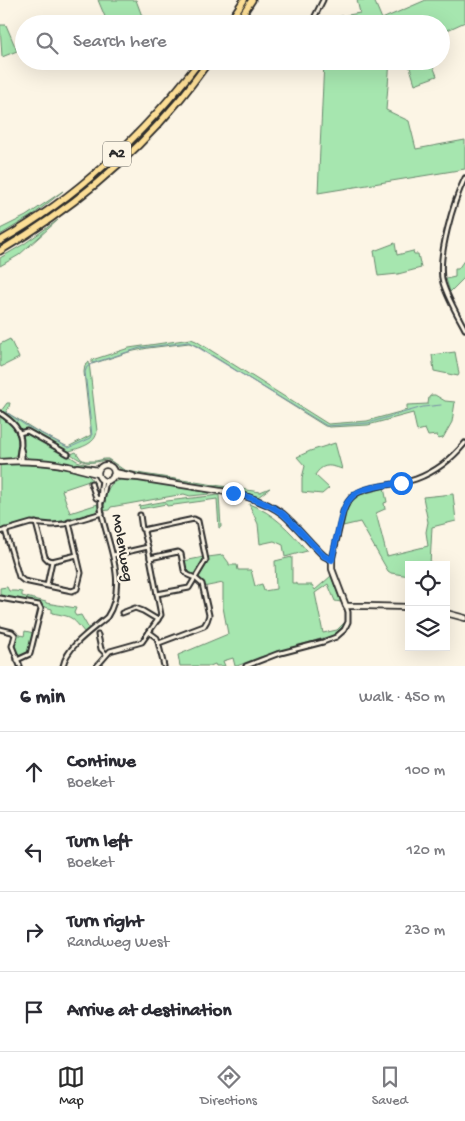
<!DOCTYPE html>
<html lang="en">
<head>
<meta charset="utf-8">
<style>
  :root { --surface:#fff; --page:#f2f2f3; --text:#2b2b33; --muted:#7c7c81; --line:#e1e1e2; --accent:#2b2b2b }
  body { margin:0; font-family:"Gochi Hand",sans-serif; background:var(--page); color:var(--text) }
  .controls { position:absolute; right:15px; bottom:15px; display:grid; overflow:hidden; border-radius:0px; box-shadow:0 5px 20px #0002 }
  .controls button { width:45px; height:45px; display:grid; place-items:center; padding:0; border:0; border-bottom:1px solid var(--line); background:var(--surface); color:var(--text); font:25px sans-serif }
  .stop { position:absolute; width:15px; height:15px; margin:-11px; border:4px solid #1a73e8; border-radius:50%; background:#fff }
  .stop.end { background:#1a73e8; border-color:#fff; box-shadow:0 1px 5px #0008 }
  .list { margin:0; padding:0; list-style:none }
  h2 { display:flex; justify-content:space-between; align-items:center; height:65px; margin:0; padding:0 20px; font-size:21px }
  h2 small { font-size:16px; font-weight:400; color:var(--muted) }
  .list li { display:grid; grid-template-columns:32px 1fr auto; gap:15px; align-items:center; box-sizing:border-box; height:80px; padding:0 20px; border-top:1px solid var(--line) }
  .list b { display:block; font-size:19px; white-space:nowrap }
  .list p { margin:0; font-size:16px; white-space:nowrap; color:var(--muted) }
  .list em { font-size:16px; font-style:normal; color:var(--muted) }
  .icon { flex:none; width:28px; height:28px; fill:none; stroke:currentColor; stroke-width:2; stroke-linecap:round; stroke-linejoin:round }
  .map { position:relative; flex:none; width:465px; height:666px; overflow:hidden }
  .search { position:absolute; background:var(--surface); box-shadow:0 5px 20px #0002; left:15px; right:15px; top:15px; height:55px; display:flex; align-items:center; gap:12px; box-sizing:border-box; padding:0 18px; border-radius:28px; color:var(--muted); font-size:19px }
  .sheet { height:385px; background:var(--surface) }
  nav { display:flex; justify-content:space-around; align-items:center; box-sizing:border-box; height:70px; border-top:1px solid var(--line); background:var(--surface); font-size:14px; color:var(--muted) }
  nav a { display:grid; justify-items:center; gap:2px }
  nav .on { color:var(--accent) }
  .map>svg:first-child { display:block }
</style>
</head>
<body>
<div class="map">
<svg width="465" height="666" viewBox="0 0 465 666">
  <rect width="100%" height="100%" fill="#fcf5e5"/>
  <filter id="ink" filterUnits="userSpaceOnUse"><feTurbulence type="fractalNoise" baseFrequency=".02" numOctaves="2"/><feDisplacementMap in="SourceGraphic" scale="10" xChannelSelector="R" yChannelSelector="G"/><feConvolveMatrix kernelMatrix="1 2 1 2 8 2 1 2 1" color-interpolation-filters="sRGB"/></filter>
  <g filter="url(#ink)">
    <g fill="#a6e6af" stroke="#68886d">
      <polygon points="98,0 136,0 145,24 108,24"/>
      <polygon points="357,0 374,0 382,19 426,0 465,0 465,22 441,33 441,24 328,24 330,18 360,13"/>
      <polygon points="0,25 6,25 17,51 2,57"/>
      <polygon points="324,61 390,61 386,110 409,121 416,149 465,140 465,169 318,193"/>
      <polygon points="408,61 436,61 433,66 437,76 415,84"/>
      <path d="M 201,67 C 184,90 165,113 145,135 C 132,150 116,163 100,176 C 69,202 36,227 0,247 L 0,243 C 32,220 66,199 97,175 C 136,145 167,106 199,68 Z"/>
      <polygon points="63,191 33,215 0,235 0,229 26,216"/>
      <polygon points="58,220 19,255 0,266 0,258 24,244"/>
      <polygon points="395,243 397,255 413,251 414,254 418,254 421,268 398,274 378,276 374,251"/>
      <polygon points="465,259 465,277 450,292 446,279 455,277 455,269 458,269"/>
      <polygon points="10,339 19,358 1,367 0,365 0,344"/>
      <polygon points="191,339 196,341 328,424 367,421 407,410 407,405 428,404 429,397 431,396 431,395 435,395 445,401 455,402 452,422 443,438 438,439 437,435 428,436 425,429 417,431 413,413 368,425 330,427 325,426 197,346 189,343 148,348 129,352 92,364 92,360 129,348"/>
      <polygon points="455,352 459,374 458,376 434,371 432,355"/>
      <path d="M 89,362 L 97,431 C 96,445 78,448 67,452 L 29,431 L 19,429 L 14,422 L 1,411 L 7,403 L 10,403 L 9,407 L 6,412 L 37,431 L 68,447 L 91,435 L 84,372 L 85,365 Z"/>
      <path d="M 0,415 C 15,427 21,435 16,455 L 11,459 L 0,460 Z"/>
      <polygon points="26,433 65,453 77,461 90,465 90,467 75,466 29,459 24,454 21,435 22,434"/>
      <path d="M 335,443 L 342,469 C 330,465 323,463 315,475 L 329,488 L 322,494 L 302,492 L 302,478 L 305,466 L 297,457 L 310,451 Z"/>
      <path d="M 76,452 L 81,459 L 85,461 L 96,461 L 104,459 L 108,459 L 124,470 L 143,474 L 260,492 L 270,488 L 258,497 L 239,492 L 135,475 L 122,472 L 122,470 C 117,467 113,461 107,460 C 103,460 99,462 95,462 C 85,464 78,459 71,454 Z"/>
      <polygon points="9,464 44,465 88,473 89,476 95,483 92,484 89,481 62,490 70,513 98,504 98,508 96,512 54,523 31,521 0,530 0,465"/>
      <path d="M 120,478 L 133,479 L 219,493 L 190,496 L 184,494 L 111,507 L 109,510 L 103,511 C 106,499 105,483 120,480 Z"/>
      <polygon points="384,488 387,502 384,503 385,509 376,513 387,556 428,546 426,532 428,522 423,497 453,494 456,521 432,527 430,565 409,565 409,576 391,573 388,571 360,522 343,526 348,506 357,496"/>
      <polygon points="219,495 221,527 219,528 217,499 167,506 166,504 140,509 139,506 167,501"/>
      <path d="M 249,504 C 274,513 290,531 307,551 L 285,557 L 283,545 L 274,541 L 260,544 L 258,524 Z"/>
      <polygon points="223,555 229,563 229,565 237,565 238,570 251,570 255,586 262,584 264,591 276,589 275,561 292,557 292,583 295,583 298,585 312,585 315,590 331,576 341,602 335,601 328,584 315,593 323,633 337,630 344,623 345,624 334,635 260,657 237,666 235,666 233,658 223,661 225,666 216,666 215,664 210,666 180,666 178,655 228,634 223,607 223,583 203,587 198,579 208,562 208,557"/>
      <polygon points="204,557 204,561 194,577 186,572 184,561"/>
      <path d="M 7,587 L 9,591 L 15,591 L 22,592 L 22,596 L 46,602 L 46,603 L 76,608 L 74,613 L 76,616 L 81,615 L 89,629 L 85,633 C 71,616 73,617 52,613 L 52,609 L 15,598 L 13,599 L 0,596 L 0,588 Z"/>
      <polygon points="25,631 34,633 30,651 28,653 18,657 14,645 16,634 24,636"/>
    </g>
    <g fill="none" stroke-linecap="round" stroke-linejoin="round">
      <polyline stroke="#7a90a5" stroke-width="1" points="6,412 25,425 69,448 91,438 92,436 85,372 87,367 93,363 140,348 189,342 327,426 368,423 423,407 441,405"/>
      <g stroke="#2b2b2b" stroke-width="7">
        <g id="street">
          <polyline points="315,16 323,0"/>
          <path d="M 465,178 C 454,200 436,259 443,283 C 448,299 457,314 465,329"/>
          <path d="M 0,413 C 12,421 22,429 21,445 C 20,450 19,455 19,461"/>
          <polyline points="19,433 27,431 68,454"/>
          <polyline points="21,449 22,453 22,461"/>
          <polyline points="91,483 96,498 102,499"/>
          <polyline points="102,501 106,481"/>
          <polyline points="140,515 142,529 145,530"/>
          <polyline points="36,523 45,557 48,560 52,561 77,555"/>
          <polyline points="5,530 19,577 24,581 72,591 77,589 81,573 69,522"/>
          <polyline points="0,532 31,523 52,525 65,524 102,513"/>
          <polyline points="148,547 144,532 145,530 147,529 194,519 198,521 206,560 189,588 157,594"/>
          <polyline points="150,558 178,552 181,554 184,570 188,575 195,578 202,584 209,615 207,621 204,626 159,643"/>
          <path d="M 332,560 L 343,512 C 346,505 349,498 356,494 C 369,485 399,485 416,479 C 435,472 452,459 465,443"/>
          <polyline points="47,585 52,561"/>
          <polyline points="0,598 39,605 41,609 30,654 17,660"/>
          <polyline points="122,613 135,608 143,611 158,620"/>
          <polyline points="0,629 12,632 15,635 12,646 20,666"/>
          <polyline points="149,632 157,638 164,666"/>
          <polyline points="98,635 101,649 106,654"/>
          <path d="M 63,666 C 67,646 92,630 107,617 C 128,584 109,548 102,515 C 100,503 100,491 102,480"/>
          <polyline points="97,666 110,651 142,642 161,615 148,547 113,555"/>
          <polyline points="246,666 277,654 323,642 336,637 344,630 348,622 348,612 346,606"/>
        </g>
      </g>
      <g stroke="#2b2b2b" stroke-width="8">
        <g id="secondary">
          <path d="M 0,462 C 21,460 55,462 75,468 C 82,470 90,472 98,474"/>
          <circle cx="106" cy="473" r="8"/>
          <polyline points="77,467 98,470"/>
          <polyline points="114,472 133,476"/>
          <path d="M 113,476 L 139,478 L 233,493 C 251,497 268,503 283,514 C 298,527 310,543 324,556 L 332,560 L 332,569 L 346,606 L 366,606 L 409,607"/>
          <polyline points="446,613 465,618"/>
        </g>
      </g>
      <g stroke="#2b2b2b" stroke-width="9">
        <g id="highway">
          <polyline points="228,24 244,0"/>
          <polyline points="236,24 252,0"/>
          <path d="M 0,241 C 79,196 145,133 200,61"/>
          <path d="M 0,251 C 66,212 127,163 176,104 C 188,90 198,76 209,61"/>
        </g>
      </g>
      <use href="#street" stroke="#fcf5e5" stroke-width="3"/>
      <use href="#secondary" stroke="#fcf5e5" stroke-width="4.5"/>
      <use href="#highway" stroke="#fcde96" stroke-width="5.5"/>
    </g>
  </g>
  <g fill="none" stroke-linecap="round" stroke-linejoin="round" filter="url(#ink)">
    <path stroke="#1a73e8" stroke-width="6" d="M 233,493 C 251,497 268,503 283,514 C 298,527 310,543 324,556 L 332,560 C 335,544 339,521 345,506 C 348,501 353,495 358,492 C 371,486 387,485 401,483"/>
  </g>
  <g text-anchor="middle" dominant-baseline="central" stroke-width="4.5" stroke-linejoin="round" paint-order="stroke">
    <rect fill="#fcf5e5" stroke="#6a6863" stroke-width="1" x="103" y="141.5" width="28" height="25" rx="4"/>
    <g font-size="15" font-weight="bold" fill="#2b2b2b">
      <text x="117" y="154">A2</text>
    </g>
    <g font-size="16" fill="#2b2b2b" stroke="#fcf5e5">
      <text transform="translate(121 548) rotate(80)">Molenweg</text>
    </g>
  </g>
</svg>
<div class="controls">
<button><svg class="icon" aria-label="locate" viewBox="0 0 24 24"><circle cx="12" cy="12" r="6"/><path d="M12 2v4M12 18v4M2 12h4M18 12h4"/></svg></button>
<button><svg class="icon" aria-label="layers" viewBox="0 0 24 24"><path d="M12 4l9 5-9 5-9-5zM3 14l9 5 9-5"/></svg></button>
</div>
<div class="stop" style="left:401px;top:483px"></div>
<div class="stop end" style="left:233px;top:493px"></div>
<div class="search"><svg class="icon" aria-label="search" viewBox="0 0 24 24"><circle cx="10" cy="10" r="6"/><path d="M15 15l6 6"/></svg>Search here</div>
</div>
<section class="sheet">
<h2>6 min<small>Walk · 450 m</small></h2>
<ul class="list">
<li><svg class="icon" aria-label="ahead" viewBox="0 0 24 24"><path d="M12 20V5M6 11l6-6 6 6"/></svg><div><b>Continue</b><p>Boeket</p></div><em>100 m</em></li>
<li><svg class="icon" aria-label="left" viewBox="0 0 24 24"><path d="M17 20v-9H6M10 6l-5 5 5 5"/></svg><div><b>Turn left</b><p>Boeket</p></div><em>120 m</em></li>
<li><svg class="icon" aria-label="right" viewBox="0 0 24 24"><path d="M7 20v-9h11M14 6l5 5-5 5"/></svg><div><b>Turn right</b><p>Randweg West</p></div><em>230 m</em></li>
<li><svg class="icon" aria-label="arrive" viewBox="0 0 24 24"><path d="M6 21V4h12l-3 4 3 4H6"/></svg><div><b>Arrive at destination</b></div></li>
</ul>
</section>
<nav>
<a class="on"><svg class="icon" aria-label="map" viewBox="0 0 24 24"><path d="M3 6l6-2 6 2 6-2v14l-6 2-6-2-6 2zM9 4v14M15 6v14"/></svg>Map</a>
<a><svg class="icon" aria-label="directions" viewBox="0 0 24 24"><path d="M12 3l9 9-9 9-9-9zM9 14v-3h6M13 9l2 2-2 2"/></svg>Directions</a>
<a><svg class="icon" aria-label="saved" viewBox="0 0 24 24"><path d="M7 4h10v16l-5-4-5 4z"/></svg>Saved</a>
</nav>
</body>
</html>
